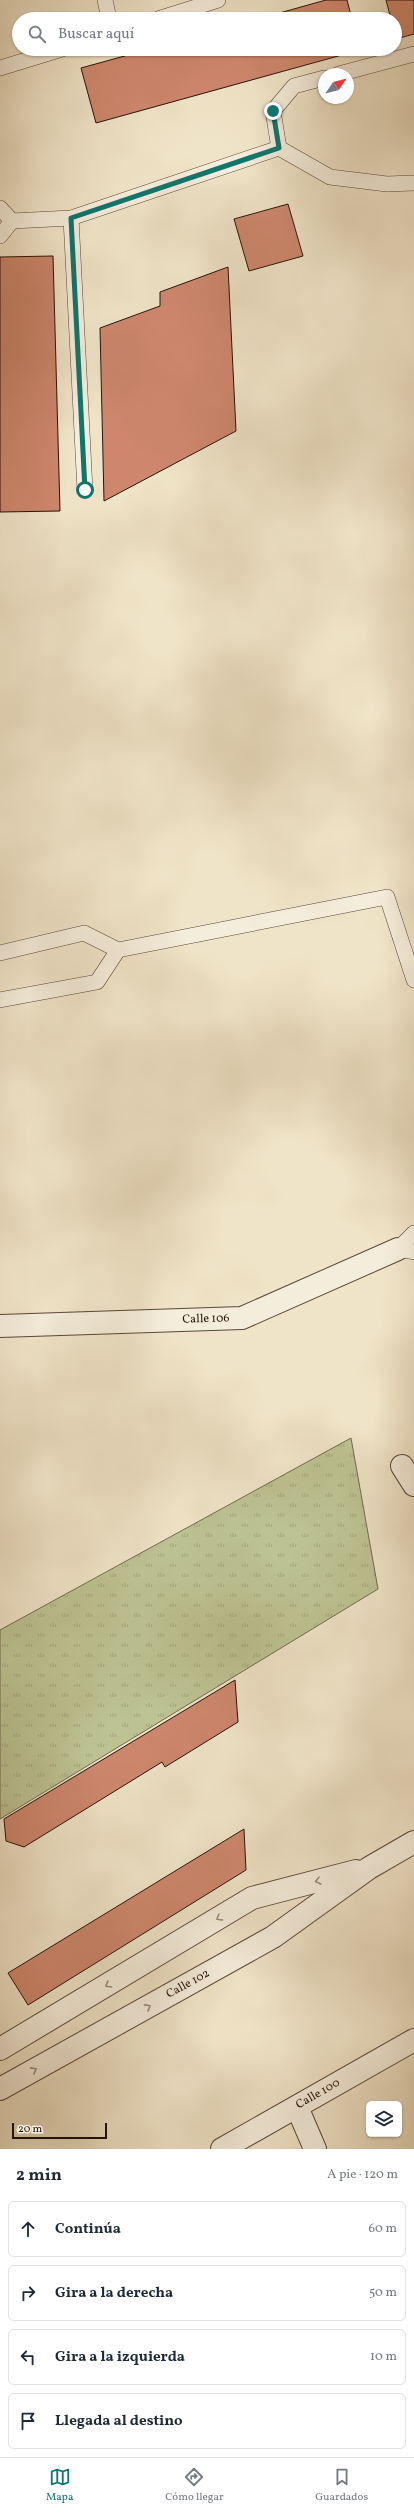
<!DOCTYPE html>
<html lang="es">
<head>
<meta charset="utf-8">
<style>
  :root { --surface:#fff; --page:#f2f2f3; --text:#1f2937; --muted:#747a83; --line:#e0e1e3; --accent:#0f766e }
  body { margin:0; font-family:Vollkorn,serif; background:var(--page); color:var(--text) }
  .controls { position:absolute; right:12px; bottom:12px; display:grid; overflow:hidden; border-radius:6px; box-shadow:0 1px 3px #0004 }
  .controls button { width:36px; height:36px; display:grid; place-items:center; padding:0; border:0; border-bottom:1px solid var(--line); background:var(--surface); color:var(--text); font:20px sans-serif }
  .compass { position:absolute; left:318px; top:68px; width:36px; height:36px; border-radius:50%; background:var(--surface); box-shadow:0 1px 3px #0004; rotate:55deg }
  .scale { position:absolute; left:12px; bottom:10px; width:95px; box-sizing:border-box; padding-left:4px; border:2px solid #27130a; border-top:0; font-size:11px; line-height:14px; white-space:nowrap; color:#27130a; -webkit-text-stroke:3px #f5eddb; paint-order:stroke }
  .stop { position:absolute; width:12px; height:12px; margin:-9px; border:3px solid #0f766e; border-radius:50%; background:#fff }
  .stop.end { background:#0f766e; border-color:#fff; box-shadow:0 1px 4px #0008 }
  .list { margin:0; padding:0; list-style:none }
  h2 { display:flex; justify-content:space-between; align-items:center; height:52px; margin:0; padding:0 16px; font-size:17px }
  h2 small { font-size:13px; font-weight:400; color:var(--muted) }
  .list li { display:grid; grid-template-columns:26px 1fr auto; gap:12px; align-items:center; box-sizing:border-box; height:56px; margin:0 8px 8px; padding:0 8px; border:1px solid var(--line); border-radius:6px }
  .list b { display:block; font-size:15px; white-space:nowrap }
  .list em { font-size:13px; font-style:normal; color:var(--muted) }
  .icon { flex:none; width:22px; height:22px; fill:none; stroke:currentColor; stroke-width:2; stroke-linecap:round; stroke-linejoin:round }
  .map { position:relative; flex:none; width:414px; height:2149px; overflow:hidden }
  .search { position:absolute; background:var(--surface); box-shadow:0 1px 3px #0004; left:12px; right:12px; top:12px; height:44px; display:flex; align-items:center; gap:10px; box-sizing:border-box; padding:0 14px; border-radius:22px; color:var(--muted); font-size:15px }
  .sheet { height:308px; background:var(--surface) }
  nav { display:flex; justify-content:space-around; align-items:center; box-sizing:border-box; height:56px; border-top:1px solid var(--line); background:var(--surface); font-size:11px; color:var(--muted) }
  nav a { display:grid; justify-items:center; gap:2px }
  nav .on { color:var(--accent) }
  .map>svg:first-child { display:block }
</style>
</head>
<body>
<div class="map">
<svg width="414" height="2149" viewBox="0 0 414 2149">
  <defs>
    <pattern id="grass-tufts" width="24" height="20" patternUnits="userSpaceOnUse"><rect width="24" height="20" fill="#bdc393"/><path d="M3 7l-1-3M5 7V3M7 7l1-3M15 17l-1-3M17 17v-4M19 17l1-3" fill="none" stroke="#a2a77d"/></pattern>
  </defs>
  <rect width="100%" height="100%" fill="#f0e4c8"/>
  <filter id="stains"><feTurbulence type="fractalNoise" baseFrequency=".005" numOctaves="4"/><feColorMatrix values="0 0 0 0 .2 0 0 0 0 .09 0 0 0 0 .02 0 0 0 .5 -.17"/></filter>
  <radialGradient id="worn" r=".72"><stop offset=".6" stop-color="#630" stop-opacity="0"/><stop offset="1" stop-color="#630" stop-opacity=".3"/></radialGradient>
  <polygon fill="url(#grass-tufts)" stroke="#726b4e" points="351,1438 378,1589 0,1819 0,1630"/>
  <g fill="#ce876d" stroke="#27130a">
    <polygon points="326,0 347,0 352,19 258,19"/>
    <polygon points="386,0 414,0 414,34 396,39 395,19 391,19"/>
    <polygon points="150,49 360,49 360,50 96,123 81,68"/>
    <polygon points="288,204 303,256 249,271 234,219"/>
    <polygon points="53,256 60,511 0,512 0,257"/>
    <polygon points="228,267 236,431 104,501 100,328 160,306 160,292"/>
    <polygon points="235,1680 238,1722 165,1767 162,1762 24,1847 6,1841 4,1819"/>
    <polygon points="244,1829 246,1870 28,2005 8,1973"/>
  </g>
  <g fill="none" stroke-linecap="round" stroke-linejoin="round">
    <g stroke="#59473a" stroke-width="16">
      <g id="lane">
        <polyline points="105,0 109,19"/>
        <polyline points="158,19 218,0"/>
        <polyline points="0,68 62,49"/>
        <polyline points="339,74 414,54"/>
        <polyline points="279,148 273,111 294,86 324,78"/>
        <polyline points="0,208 12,221"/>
        <polyline points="71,218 85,490"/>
        <polyline points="12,221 71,218 279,148 330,177 387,184 414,183"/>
        <polyline points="0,236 12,221"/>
        <polyline points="0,953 84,933 118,950 387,897 414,980"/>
        <polyline points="0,1000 97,982 118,950"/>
        <polyline points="398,1249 414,1233"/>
        <polyline points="398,1249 414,1252"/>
      </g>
    </g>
    <g stroke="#59473a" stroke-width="24">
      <g id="street">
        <polyline points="0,1326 242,1318 398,1249"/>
        <polyline points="402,1466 414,1485"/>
        <polyline points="0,2049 252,1898 356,1871"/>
        <polyline points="0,2089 273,1937 369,1868 414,1842"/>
        <polyline points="297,2107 315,2149"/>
        <polyline points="222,2149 414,2040"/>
      </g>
    </g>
    <use href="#lane" stroke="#f5eddb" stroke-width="15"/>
    <use href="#street" stroke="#f5eddb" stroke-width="22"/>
  </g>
  <defs><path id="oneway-chevron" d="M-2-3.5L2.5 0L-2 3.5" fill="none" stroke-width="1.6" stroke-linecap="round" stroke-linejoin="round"/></defs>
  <g stroke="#988b7d">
    <use href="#oneway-chevron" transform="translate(318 1881) rotate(166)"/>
    <use href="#oneway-chevron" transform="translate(219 1918) rotate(149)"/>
    <use href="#oneway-chevron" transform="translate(108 1985) rotate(149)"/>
    <use href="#oneway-chevron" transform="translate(148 2007) rotate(-29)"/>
    <use href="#oneway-chevron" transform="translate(34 2070) rotate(-29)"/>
  </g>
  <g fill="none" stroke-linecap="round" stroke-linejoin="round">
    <polyline stroke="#0f766e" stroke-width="5" points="85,490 71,218 279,148 273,111"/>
  </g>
  <g text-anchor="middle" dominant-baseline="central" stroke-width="3" stroke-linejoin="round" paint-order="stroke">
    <g font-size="12" fill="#27130a" stroke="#f5eddb">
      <text transform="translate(206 1319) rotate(-2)">Calle 106</text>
      <text transform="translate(188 1984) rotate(-29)">Calle 102</text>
      <text transform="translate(318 2094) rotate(-30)">Calle 100</text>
    </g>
  </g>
  <rect width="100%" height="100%" filter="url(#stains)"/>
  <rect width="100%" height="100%" fill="url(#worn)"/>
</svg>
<div class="controls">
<button><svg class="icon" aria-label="layers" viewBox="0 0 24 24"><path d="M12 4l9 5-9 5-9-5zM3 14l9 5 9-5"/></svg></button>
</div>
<svg class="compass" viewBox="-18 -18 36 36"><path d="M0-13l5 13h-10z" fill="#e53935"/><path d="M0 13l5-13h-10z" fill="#747a83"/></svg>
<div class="scale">20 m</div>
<div class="stop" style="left:85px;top:490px"></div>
<div class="stop end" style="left:273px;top:111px"></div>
<div class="search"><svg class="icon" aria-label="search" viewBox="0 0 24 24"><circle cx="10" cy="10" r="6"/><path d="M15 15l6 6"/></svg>Buscar aquí</div>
</div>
<section class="sheet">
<h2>2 min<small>A pie · 120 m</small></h2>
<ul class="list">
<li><svg class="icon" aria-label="ahead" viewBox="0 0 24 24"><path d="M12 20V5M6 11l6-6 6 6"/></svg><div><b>Continúa</b></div><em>60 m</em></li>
<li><svg class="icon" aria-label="right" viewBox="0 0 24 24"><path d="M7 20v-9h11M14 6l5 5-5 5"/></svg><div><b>Gira a la derecha</b></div><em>50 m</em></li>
<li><svg class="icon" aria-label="left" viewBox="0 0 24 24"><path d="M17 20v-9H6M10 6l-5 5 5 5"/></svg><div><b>Gira a la izquierda</b></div><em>10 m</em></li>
<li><svg class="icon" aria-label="arrive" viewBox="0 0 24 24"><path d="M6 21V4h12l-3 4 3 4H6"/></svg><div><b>Llegada al destino</b></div></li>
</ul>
</section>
<nav>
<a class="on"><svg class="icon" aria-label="map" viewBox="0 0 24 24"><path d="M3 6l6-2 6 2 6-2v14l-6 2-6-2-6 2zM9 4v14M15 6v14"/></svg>Mapa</a>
<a><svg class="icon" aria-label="directions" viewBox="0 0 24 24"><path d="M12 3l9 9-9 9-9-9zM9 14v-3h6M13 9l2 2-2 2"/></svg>Cómo llegar</a>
<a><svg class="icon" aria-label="saved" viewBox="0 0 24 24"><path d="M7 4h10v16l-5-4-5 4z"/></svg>Guardados</a>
</nav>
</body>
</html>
